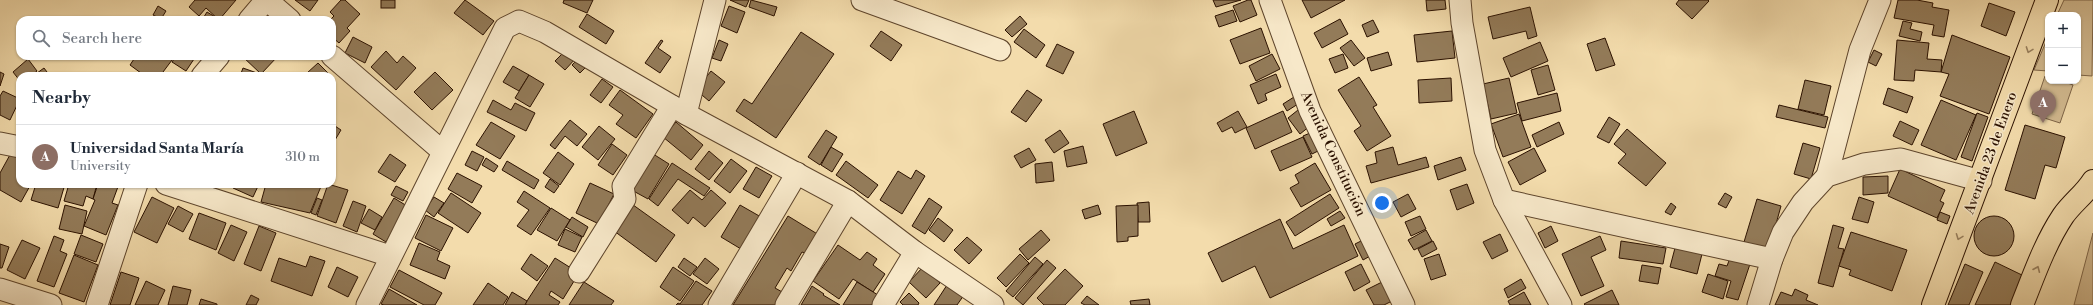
<!DOCTYPE html>
<html lang="en">
<head>
<meta charset="utf-8">
<style>
  :root { --surface:#fff; --page:#f6f6f7; --text:#1f2937; --muted:#747a83; --line:#e0e1e3; --accent:#8f2418 }
  body { margin:0; font-family:"Libre Bodoni",serif; background:var(--page); color:var(--text) }
  .controls { position:absolute; right:12px; top:12px; display:grid; overflow:hidden; border-radius:8px; box-shadow:0 1px 3px #0004 }
  .controls button { width:36px; height:36px; display:grid; place-items:center; padding:0; border:0; border-bottom:1px solid var(--line); background:var(--surface); color:var(--text); font:20px sans-serif }
  .you { position:absolute; left:1382px; top:203px; width:14px; height:14px; margin:-10px; border:3px solid #fff; border-radius:50%; background:#1a73e8; box-shadow:0 0 0 6px #1a73e833 }
  .badge { display:grid; place-items:center; width:26px; height:26px; border-radius:50%; background:var(--accent); color:#fff; font-size:13px; font-weight:700 }
  .pin { position:absolute; translate:-50% -33px; filter:drop-shadow(0 1px 2px #0008) }
  .pin::after { content:''; position:absolute; top:21px; width:14px; height:12px; background:inherit; clip-path:polygon(0 0,100% 0,50% 100%) }
  .list { margin:0; padding:0; list-style:none }
  h2 { display:flex; justify-content:space-between; align-items:center; height:52px; margin:0; padding:0 16px; font-size:17px }
  h2 small { font-size:13px; font-weight:400; color:var(--muted) }
  .list li { display:grid; grid-template-columns:26px 1fr auto; gap:12px; align-items:center; box-sizing:border-box; height:64px; padding:0 16px; border-top:1px solid var(--line) }
  .list b { display:block; font-size:15px; white-space:nowrap }
  .list p { margin:0; font-size:13px; white-space:nowrap; color:var(--muted) }
  .list em { font-size:13px; font-style:normal; color:var(--muted) }
  .icon { flex:none; width:22px; height:22px; fill:none; stroke:currentColor; stroke-width:2; stroke-linecap:round; stroke-linejoin:round }
  .map { position:relative; flex:none; width:2093px; height:305px; overflow:hidden }
  .search { position:absolute; background:var(--surface); box-shadow:0 1px 3px #0004; left:16px; top:16px; width:320px; height:44px; display:flex; align-items:center; gap:10px; box-sizing:border-box; padding:0 14px; border-radius:12px; color:var(--muted); font-size:15px }
  .panel { position:absolute; background:var(--surface); box-shadow:0 1px 3px #0004; left:16px; top:72px; width:320px; height:116px; border-radius:12px }
  .map>svg:first-child { display:block }
</style>
</head>
<body>
<div class="map">
<svg width="2093" height="305" viewBox="0 0 2093 305">
  <rect width="100%" height="100%" fill="#f3dcac"/>
  <filter id="stains"><feTurbulence type="fractalNoise" baseFrequency=".005" numOctaves="4"/><feColorMatrix values="0 0 0 0 .2 0 0 0 0 .09 0 0 0 0 .02 0 0 0 .5 -.17"/></filter>
  <radialGradient id="worn" r=".72"><stop offset=".6" stop-color="#630" stop-opacity="0"/><stop offset="1" stop-color="#630" stop-opacity=".3"/></radialGradient>
  <g fill="#d1b98f" stroke="#7e6548">
    <polygon points="2064,0 2093,0 2092,76 2078,75 2078,15 2057,15"/>
    <polygon points="2048,37 2048,71 2034,70"/>
    <polygon points="2045,76 2048,77 2048,81 2062,81 2073,85 2060,123 2032,114"/>
    <polygon points="2093,233 2093,305 2074,305"/>
  </g>
  <g fill="#937b59" stroke="#2b1100">
    <polygon points="195,0 236,0 219,20 206,8 199,16 189,7"/>
    <polygon points="295,0 318,0 310,11"/>
    <polygon points="341,0 345,0 360,14 347,28 350,31 339,43 332,37 332,20 330,20 334,16 330,12"/>
    <rect x="381" y="0" width="14" height="8"/>
    <polygon points="465,0 494,21 483,35 454,13"/>
    <polygon points="564,0 593,0 587,13 563,3"/>
    <polygon points="730,0 749,0 746,7"/>
    <polygon points="751,0 777,7 774,16 749,7"/>
    <polygon points="1213,0 1241,0 1216,7"/>
    <polygon points="1248,0 1251,0 1257,15 1240,22 1233,6"/>
    <polygon points="1302,0 1345,0 1311,18"/>
    <polygon points="1426,0 1445,0 1446,9 1427,11"/>
    <polygon points="1679,0 1708,0 1709,1 1692,19 1676,4"/>
    <polygon points="1898,0 1917,0 1933,3 1932,7 1949,10 1944,37 1932,35 1934,25 1894,18"/>
    <polygon points="1989,3 2015,12 2006,36 1981,26"/>
    <polygon points="158,6 166,11 161,19 153,15"/>
    <polygon points="729,6 745,12 737,33 721,26"/>
    <polygon points="1530,7 1537,36 1528,39 1526,31 1493,39 1488,17"/>
    <polygon points="1233,10 1237,21 1219,27 1215,16"/>
    <polygon points="207,12 217,18 216,20 202,20"/>
    <polygon points="587,14 614,31 606,44 579,27"/>
    <polygon points="1020,16 1027,24 1012,37 1005,30"/>
    <polygon points="1340,19 1348,34 1322,48 1314,33"/>
    <polygon points="1373,20 1379,32 1367,37 1362,25"/>
    <polygon points="1903,21 1912,23 1910,29 1922,32 1920,41 1899,36"/>
    <polygon points="1261,28 1270,53 1240,64 1230,40"/>
    <polygon points="1024,29 1045,45 1036,58 1014,42"/>
    <polygon points="881,31 902,45 891,61 870,46"/>
    <polygon points="1452,31 1455,58 1417,62 1414,35"/>
    <polygon points="801,32 834,54 776,138 736,111 744,99 752,104"/>
    <polygon points="1952,35 2010,57 1989,114 1940,96 1949,74 1941,72"/>
    <polygon points="353,37 372,47 365,63 345,53"/>
    <polygon points="1605,38 1615,65 1596,71 1587,44"/>
    <polygon points="661,40 663,41 658,48 671,57 660,73 645,63"/>
    <polygon points="719,40 728,44 721,61 712,58"/>
    <polygon points="1351,40 1365,58 1354,66 1340,48"/>
    <polygon points="1897,40 1929,43 1927,59 1942,60 1941,72 1915,70 1914,81 1894,80"/>
    <polygon points="1540,42 1548,61 1511,77 1503,58"/>
    <polygon points="1057,44 1074,52 1063,74 1046,66"/>
    <polygon points="567,49 576,58 565,70 555,61"/>
    <polygon points="1874,50 1882,54 1876,66 1868,62"/>
    <polygon points="386,51 397,63 403,56 416,68 396,90 371,67"/>
    <polygon points="1388,52 1392,65 1371,71 1367,58"/>
    <polygon points="1272,54 1280,69 1256,81 1249,66"/>
    <polygon points="1343,54 1348,68 1335,73 1329,59"/>
    <polygon points="136,56 175,56 160,76 145,76 130,65"/>
    <polygon points="176,56 189,56 194,59 186,71 172,62"/>
    <polygon points="242,56 278,56 261,74"/>
    <polygon points="579,58 587,66 580,73 572,65"/>
    <polygon points="28,59 37,71 31,76 20,76 20,81 13,72"/>
    <polygon points="318,63 331,76 309,76 307,73"/>
    <polygon points="1548,65 1555,90 1538,95 1531,70"/>
    <polygon points="513,66 529,75 519,91 503,82"/>
    <polygon points="44,68 50,76 33,76"/>
    <polygon points="243,68 257,73 256,76 240,76"/>
    <polygon points="711,71 725,82 709,101 696,90"/>
    <polygon points="0,72 4,74 0,86"/>
    <polygon points="435,72 453,90 432,110 414,92"/>
    <polygon points="1276,74 1281,87 1265,94 1267,100 1258,104 1250,85"/>
    <polygon points="529,75 544,84 530,107 515,98"/>
    <polygon points="1359,77 1377,105 1373,107 1391,136 1367,151 1354,131 1361,126 1338,90"/>
    <polygon points="1451,78 1452,101 1419,103 1418,80"/>
    <polygon points="1509,78 1517,113 1491,119 1483,84"/>
    <polygon points="602,79 613,87 601,103 590,95"/>
    <polygon points="1805,80 1831,86 1824,115 1798,109"/>
    <polygon points="1888,88 1913,97 1907,113 1883,104"/>
    <polygon points="620,90 653,114 636,138 616,124 623,115 609,105"/>
    <polygon points="1027,90 1042,100 1026,122 1011,112"/>
    <polygon points="3,91 20,99 10,120 0,115 0,96"/>
    <polygon points="1557,93 1561,111 1522,121 1517,103"/>
    <polygon points="1294,97 1298,104 1287,111 1283,104"/>
    <polygon points="493,100 511,110 515,103 535,113 526,131 487,112"/>
    <polygon points="1941,100 1976,115 1956,160 1921,145"/>
    <polygon points="1779,105 1828,117 1825,128 1776,117"/>
    <polygon points="1298,110 1310,126 1300,134 1288,118"/>
    <polygon points="1134,111 1147,143 1116,156 1103,124"/>
    <polygon points="1238,111 1247,127 1235,133 1232,127 1222,132 1217,123"/>
    <polygon points="1283,111 1292,132 1255,149 1246,128"/>
    <polygon points="1977,113 1988,117 1972,161 1961,157"/>
    <polygon points="1519,114 1531,147 1503,157 1491,124"/>
    <polygon points="1609,117 1620,124 1609,143 1597,137"/>
    <polygon points="570,120 587,134 577,146 565,136 555,149 550,145"/>
    <polygon points="1900,121 1919,130 1912,145 1893,136"/>
    <polygon points="491,122 515,136 500,159 476,145"/>
    <polygon points="676,122 703,145 691,160 663,137"/>
    <polygon points="1559,122 1564,134 1537,147 1532,135"/>
    <polygon points="332,124 341,130 332,145"/>
    <polygon points="2025,125 2065,137 2056,168 2045,165 2035,199 2005,190"/>
    <polygon points="599,126 615,139 598,160 582,147"/>
    <polygon points="1627,129 1666,163 1646,186 1618,163 1626,154 1614,144"/>
    <polygon points="826,130 837,137 820,165 808,157"/>
    <polygon points="1060,130 1069,143 1054,153 1045,140"/>
    <polygon points="1310,133 1318,151 1312,154 1303,136"/>
    <polygon points="1303,137 1312,157 1280,171 1271,151"/>
    <polygon points="1803,143 1820,148 1811,179 1794,174"/>
    <polygon points="612,144 627,155 613,175 598,165"/>
    <polygon points="1083,146 1087,163 1067,167 1064,151"/>
    <polygon points="831,147 843,154 832,172 821,165"/>
    <polygon points="1393,147 1398,165 1426,157 1429,167 1371,183 1366,166 1377,163 1375,152"/>
    <polygon points="1029,148 1036,160 1021,168 1014,156"/>
    <polygon points="1534,148 1546,171 1520,185 1508,162"/>
    <polygon points="472,151 484,157 477,171 465,165"/>
    <polygon points="709,151 723,163 709,180 695,169"/>
    <polygon points="558,152 574,164 560,185 543,173"/>
    <polygon points="650,152 669,164 648,199 628,188"/>
    <polygon points="11,153 20,158 20,184 31,184 21,202 0,190 0,173"/>
    <polygon points="390,154 406,165 395,182 378,172"/>
    <polygon points="1461,157 1466,170 1438,180 1434,166"/>
    <polygon points="486,158 498,166 494,172 482,165"/>
    <polygon points="731,159 747,171 730,193 714,181"/>
    <polygon points="507,161 539,180 534,189 502,170"/>
    <polygon points="846,161 878,185 868,198 836,175"/>
    <polygon points="1052,162 1054,181 1036,183 1035,164"/>
    <polygon points="672,163 710,188 704,196 678,179 658,206 649,199"/>
    <polygon points="1315,163 1331,190 1301,207 1290,188 1299,183 1295,175"/>
    <polygon points="756,167 772,176 759,198 743,189"/>
    <polygon points="1900,169 1945,190 1940,201 1944,203 1937,218 1888,196"/>
    <polygon points="916,170 925,176 902,214 880,200 898,171 911,179"/>
    <polygon points="457,173 482,186 472,203 448,189"/>
    <polygon points="1888,176 1888,193 1863,195 1863,177"/>
    <polygon points="550,179 559,186 554,193 545,187"/>
    <polygon points="590,183 614,194 599,224 576,213"/>
    <polygon points="36,184 65,184 58,208 31,200"/>
    <polygon points="69,184 97,184 93,199 86,196 83,206 64,201"/>
    <polygon points="98,184 119,184 112,203 118,205 106,235 84,226 95,200 93,199"/>
    <polygon points="235,184 259,184 253,197 233,188"/>
    <polygon points="266,184 322,184 310,213 261,202"/>
    <polygon points="328,184 348,190 336,223 317,216"/>
    <polygon points="1467,184 1474,203 1457,210 1450,190"/>
    <polygon points="396,186 408,192 403,201 391,195"/>
    <polygon points="690,190 702,200 711,190 726,203 705,227 693,217 688,224 672,210"/>
    <polygon points="524,191 550,208 531,235 517,226 529,210 517,202"/>
    <polygon points="451,193 481,213 468,233 438,213"/>
    <polygon points="1725,193 1732,197 1726,208 1718,204"/>
    <polygon points="1330,194 1339,208 1295,236 1286,222"/>
    <polygon points="1408,194 1416,209 1401,217 1393,202"/>
    <polygon points="152,197 174,208 157,243 134,232"/>
    <polygon points="434,197 444,203 434,217 425,210"/>
    <polygon points="1859,197 1874,202 1868,223 1852,219"/>
    <polygon points="317,198 322,200 316,215 311,213"/>
    <polygon points="394,198 407,206 386,242 373,234"/>
    <polygon points="929,198 942,207 925,234 912,226"/>
    <polygon points="1757,199 1781,206 1769,249 1744,242"/>
    <polygon points="353,201 366,206 357,232 343,226"/>
    <polygon points="629,202 675,235 656,262 610,228"/>
    <polygon points="1149,202 1150,222 1138,222 1137,203"/>
    <polygon points="1671,203 1676,207 1671,215 1665,212"/>
    <polygon points="65,205 87,211 82,234 59,229"/>
    <polygon points="740,205 761,217 741,249 721,237"/>
    <polygon points="1098,205 1101,214 1085,219 1082,210"/>
    <polygon points="1138,205 1138,236 1128,237 1128,241 1117,242 1116,206"/>
    <polygon points="178,206 193,214 183,232 168,224"/>
    <polygon points="551,208 570,220 557,241 537,230"/>
    <polygon points="369,209 382,217 375,230 361,223"/>
    <polygon points="1340,211 1345,218 1331,226 1327,219"/>
    <polygon points="1940,212 1950,216 1947,224 1937,220"/>
    <polygon points="199,213 226,223 216,250 189,239"/>
    <polygon points="426,215 453,228 441,251 415,238"/>
    <polygon points="788,216 819,235 807,254 802,252 791,271 787,268 775,288 784,293 776,305 733,305"/>
    <polygon points="1420,216 1426,229 1411,236 1405,222"/>
    <circle cx="1994" cy="236" r="20"/>
    <polygon points="572,217 588,227 583,237 566,227"/>
    <polygon points="938,218 953,230 944,242 929,230"/>
    <polygon points="1280,219 1293,249 1344,225 1358,256 1270,298 1255,266 1222,282 1208,253"/>
    <polygon points="231,225 247,232 234,261 218,253"/>
    <polygon points="1833,225 1844,228 1838,248 1844,249 1833,287 1818,283"/>
    <polygon points="259,226 276,233 261,271 244,264"/>
    <polygon points="1551,226 1558,241 1545,248 1538,233"/>
    <polygon points="565,229 582,237 575,252 558,245"/>
    <polygon points="1041,230 1050,240 1028,260 1019,249"/>
    <polygon points="1426,230 1432,241 1414,250 1408,240"/>
    <polygon points="1851,232 1907,250 1892,291 1849,275 1851,270 1839,266"/>
    <polygon points="1500,234 1508,251 1492,259 1483,242"/>
    <polygon points="81,235 103,244 96,262 74,254"/>
    <polygon points="54,236 64,240 60,251 67,254 54,287 37,281"/>
    <polygon points="1600,236 1606,250 1591,257 1604,286 1581,296 1562,254"/>
    <polygon points="967,237 982,250 969,264 954,250"/>
    <polygon points="1365,239 1372,255 1363,260 1355,244"/>
    <polygon points="22,240 40,248 25,279 7,270"/>
    <polygon points="1433,241 1437,249 1422,257 1418,249"/>
    <polygon points="1621,241 1666,248 1663,264 1619,258"/>
    <polygon points="419,243 440,252 437,260 450,266 445,279 410,265"/>
    <polygon points="0,244 9,247 2,268 0,268"/>
    <polygon points="838,245 860,260 867,252 877,259 873,265 885,274 873,292 853,279 839,299 813,281"/>
    <polygon points="1675,248 1702,254 1697,274 1670,267"/>
    <polygon points="531,254 548,266 537,281 521,269"/>
    <polygon points="1020,254 1029,263 1006,287 997,278"/>
    <polygon points="1439,254 1446,275 1431,280 1424,259"/>
    <polygon points="74,255 98,265 84,302 59,293"/>
    <polygon points="310,256 325,261 312,296 271,281 279,258 306,267"/>
    <polygon points="1035,257 1043,264 1013,297 1006,291"/>
    <polygon points="555,258 579,273 563,299 551,291 549,295 560,302 558,305 527,305 525,304"/>
    <polygon points="684,258 697,267 690,276 678,267"/>
    <polygon points="705,258 719,269 707,284 693,274"/>
    <polygon points="1730,258 1750,264 1738,300 1726,297 1731,281 1715,276 1719,264 1727,266"/>
    <polygon points="1047,260 1056,268 1023,305 1015,298"/>
    <polygon points="1995,262 2024,276 2011,305 1975,305"/>
    <polygon points="1361,264 1370,282 1354,291 1345,272"/>
    <polygon points="1965,264 1983,272 1969,305 1948,305"/>
    <polygon points="1642,265 1661,268 1658,284 1639,281"/>
    <polygon points="337,267 358,277 348,297 328,287"/>
    <polygon points="673,267 694,281 680,301 660,287"/>
    <polygon points="923,267 940,283 926,298 909,282"/>
    <polygon points="1065,269 1083,286 1065,305 1044,305 1037,298"/>
    <polygon points="399,270 442,293 435,305 424,305 390,287"/>
    <polygon points="121,272 139,278 130,305 110,305"/>
    <polygon points="1708,274 1728,281 1723,299 1702,292"/>
    <polygon points="1521,279 1526,288 1508,298 1504,289"/>
    <polygon points="146,281 165,290 158,305 135,305"/>
    <polygon points="696,281 712,291 702,305 676,305 678,303 680,304"/>
    <polygon points="584,282 614,301 611,305 569,305"/>
    <polygon points="857,282 878,295 872,305 843,305"/>
    <polygon points="1382,282 1392,301 1384,305 1374,305 1366,290"/>
    <polygon points="488,283 508,297 503,305 473,305"/>
    <polygon points="947,285 964,295 957,305 934,305"/>
    <polygon points="173,286 191,290 187,305 168,305"/>
    <polygon points="812,286 824,294 823,295 840,305 801,305"/>
    <polygon points="389,289 417,305 384,305 381,304"/>
    <polygon points="1795,289 1808,295 1806,300 1818,305 1775,305 1781,292 1792,296"/>
    <polygon points="1612,290 1619,305 1585,305 1584,304"/>
    <polygon points="512,292 527,301 525,305 505,305"/>
    <polygon points="1524,292 1531,305 1510,305 1508,301"/>
    <polygon points="909,293 919,303 918,305 903,305 900,302"/>
    <polygon points="251,295 259,299 256,305 246,305"/>
    <polygon points="1087,296 1099,305 1085,305 1081,303"/>
    <polygon points="201,299 217,304 217,305 199,305"/>
    <polygon points="1149,299 1150,305 1131,305 1130,301"/>
  </g>
  <g fill="none" stroke-linecap="round" stroke-linejoin="round">
    <g stroke="#5d442b" stroke-width="23">
      <g id="minor">
        <polyline points="267,0 290,20"/>
        <polyline points="862,0 1000,50"/>
        <polyline points="1270,0 1310,111 1404,305"/>
        <polyline points="1460,0 1462,23 1485,150 1504,200 1561,305"/>
        <polyline points="249,20 266,0"/>
        <polyline points="332,56 442,151"/>
        <polyline points="202,76 219,56"/>
        <polyline points="686,114 715,0"/>
        <polyline points="0,143 20,147"/>
        <polyline points="1827,176 1860,50 1880,0"/>
        <polyline points="166,184 390,256"/>
        <polyline points="1504,200 1772,259"/>
        <polyline points="579,272 625,199 623,186 672,106"/>
        <polyline points="0,289 51,305"/>
        <polyline points="97,305 137,184"/>
        <polyline points="367,305 505,28 519,21 545,32 686,114 848,201 915,252 993,305"/>
        <polyline points="719,305 797,173"/>
        <polyline points="786,305 848,201"/>
        <polyline points="883,305 915,252"/>
        <polyline points="1758,305 1772,259 1783,232 1803,202 1827,176 1864,164 1901,159 1981,181"/>
      </g>
    </g>
    <g stroke="#2b1100" stroke-width="24">
      <g id="major">
        <polyline points="1933,305 2047,0"/>
        <path d="M 2022,305 C 2034,275 2045,243 2063,216 C 2072,203 2085,194 2093,181"/>
      </g>
    </g>
    <use href="#minor" stroke="#f7e8c9" stroke-width="21"/>
    <use href="#major" stroke="#f3dcac" stroke-width="22"/>
  </g>
  <defs><path id="oneway-chevron" d="M-2-3.5L2.5 0L-2 3.5" fill="none" stroke-width="1.6" stroke-linecap="round" stroke-linejoin="round"/></defs>
  <g stroke="#99815f">
    <use href="#oneway-chevron" transform="translate(2029 50) rotate(110)"/>
    <use href="#oneway-chevron" transform="translate(1959 237) rotate(111)"/>
    <use href="#oneway-chevron" transform="translate(2037 269) rotate(-67)"/>
  </g>
  <g text-anchor="middle" dominant-baseline="central" stroke-width="3" stroke-linejoin="round" paint-order="stroke">
    <g font-size="14" fill="#2b1100" stroke="#f7e8c9">
      <text transform="translate(1991 153) rotate(-70)">Avenida 23 de Enero</text>
      <text transform="translate(1333 154) rotate(65)">Avenida Constitución</text>
    </g>
  </g>
  <rect width="100%" height="100%" filter="url(#stains)"/>
  <rect width="100%" height="100%" fill="url(#worn)"/>
</svg>
<div class="controls">
<button>+</button>
<button>−</button>
</div>
<div class="you"></div>
<div class="pin badge" style="left:2043px;top:123px;background:#8d6e63">A</div>
<div class="search"><svg class="icon" aria-label="search" viewBox="0 0 24 24"><circle cx="10" cy="10" r="6"/><path d="M15 15l6 6"/></svg>Search here</div>
<section class="panel">
<h2>Nearby<small></small></h2>
<ul class="list">
<li><span class="badge" style="background:#8d6e63">A</span><div><b>Universidad Santa María</b><p>University</p></div><em>310 m</em></li>
</ul>
</section>
</div>
</body>
</html>
